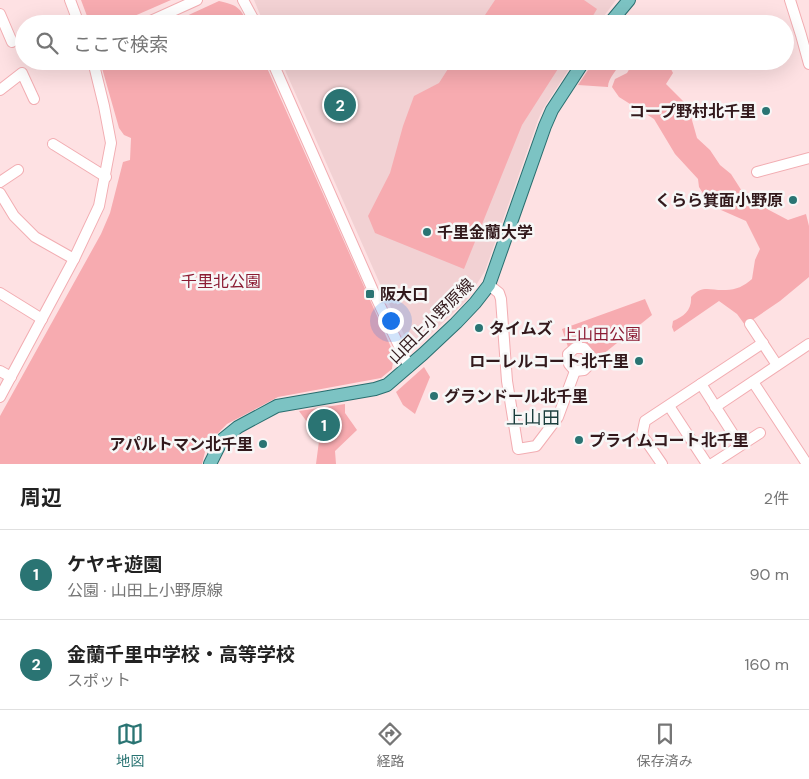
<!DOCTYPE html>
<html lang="ja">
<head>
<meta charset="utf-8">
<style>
  :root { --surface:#fff; --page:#f6f6f6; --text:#222; --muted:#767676; --line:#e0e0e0; --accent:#2a7473 }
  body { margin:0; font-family:"DM Sans","Noto Sans JP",sans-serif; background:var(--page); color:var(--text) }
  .you { position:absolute; left:390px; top:320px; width:18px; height:18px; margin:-12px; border:4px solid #fff; border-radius:50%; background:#1a73e8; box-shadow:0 0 0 8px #1a73e833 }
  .badge { display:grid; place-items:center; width:32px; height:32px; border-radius:50%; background:var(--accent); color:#fff; font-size:16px; font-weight:700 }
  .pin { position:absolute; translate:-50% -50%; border:2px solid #fff; box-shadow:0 1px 5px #0006 }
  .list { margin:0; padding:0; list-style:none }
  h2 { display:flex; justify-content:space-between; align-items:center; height:65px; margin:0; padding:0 20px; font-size:21px }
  h2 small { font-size:16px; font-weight:400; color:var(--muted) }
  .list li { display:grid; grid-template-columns:32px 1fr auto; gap:15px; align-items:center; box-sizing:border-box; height:90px; padding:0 20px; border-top:1px solid var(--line) }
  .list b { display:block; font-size:19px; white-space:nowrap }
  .list p { margin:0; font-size:16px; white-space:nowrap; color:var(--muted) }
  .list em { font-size:16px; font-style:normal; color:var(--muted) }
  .icon { flex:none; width:28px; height:28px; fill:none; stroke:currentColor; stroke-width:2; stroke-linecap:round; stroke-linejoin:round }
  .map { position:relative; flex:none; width:809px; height:464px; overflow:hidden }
  .search { position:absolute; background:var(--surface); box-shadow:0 5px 20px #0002; left:15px; right:15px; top:15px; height:55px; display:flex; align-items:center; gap:12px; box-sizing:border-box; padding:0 18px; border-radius:28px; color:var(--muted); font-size:19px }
  .sheet { height:245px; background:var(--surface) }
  nav { display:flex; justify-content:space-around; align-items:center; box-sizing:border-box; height:70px; border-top:1px solid var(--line); background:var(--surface); font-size:14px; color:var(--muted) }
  nav a { display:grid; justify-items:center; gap:2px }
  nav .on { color:var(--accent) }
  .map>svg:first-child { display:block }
</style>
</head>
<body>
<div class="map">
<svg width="809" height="464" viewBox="0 0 809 464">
  <rect width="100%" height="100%" fill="#fee1e3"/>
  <g fill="#f2d1d3">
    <polygon points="254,0 616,0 598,24 264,24"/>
    <polygon points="281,61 574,61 543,109 538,120 485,271 466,301 419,345 407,341 384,293"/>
  </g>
  <g fill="#f7abb0">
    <polygon points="81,0 171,0 116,24 90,24"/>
    <polygon points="495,0 584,0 597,9 588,24 479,24"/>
    <path d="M 219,1 C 237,5 240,7 248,24 L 169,24 Z"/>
    <polygon points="100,61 264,61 394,354 392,369 381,378 278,397 227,424 217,434 205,452 202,464 0,464 0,416 101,234 110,213 123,162 130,160 131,138 124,135 119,128"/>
    <polygon points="453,61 563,61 522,125 464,269 375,233 368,216 390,173 403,126 414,96 439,83"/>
    <path d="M 594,61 L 620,61 C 618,71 608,77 608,87 L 578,85 Z"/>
    <path d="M 634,61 L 667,61 L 673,73 L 666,84 L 688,106 L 697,138 L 710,150 L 720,165 L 731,174 L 747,199 L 757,198 L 769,210 L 788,220 L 806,214 L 809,226 L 809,277 L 780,301 L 745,325 L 737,314 L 719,301 L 674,332 L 672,327 L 673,321 C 684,316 692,310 691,297 C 703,284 710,291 726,290 C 736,290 744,286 752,279 L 755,260 L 760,249 L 746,221 L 721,210 L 706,198 L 699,187 L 698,179 L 675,154 L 654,119 L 619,97 L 612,87 L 615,79 L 627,73 Z"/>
    <path d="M 645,299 L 652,315 L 597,359 C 593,348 588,345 577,342 L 568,347 L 562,329 Z"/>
    <polygon points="424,367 430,377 415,414 403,405 396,392"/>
    <polygon points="345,404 345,413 357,430 335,451 336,464 316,464 319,441 330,432 318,437 299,411"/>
  </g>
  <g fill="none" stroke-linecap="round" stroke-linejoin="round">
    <g stroke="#f2adb2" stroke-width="12">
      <g id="minor">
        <polyline points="70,0 79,24"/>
        <polyline points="243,0 256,24"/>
        <polyline points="790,0 801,35 809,64"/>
        <polyline points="0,14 12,42"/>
        <polyline points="144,24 197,0"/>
        <polyline points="272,61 374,293 409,367"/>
        <polyline points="0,90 22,73 34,99"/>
        <polyline points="53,144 106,177"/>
        <polyline points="757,172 809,158"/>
        <polyline points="0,182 18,170"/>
        <polyline points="0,193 14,216 35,237 74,259"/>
        <polyline points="489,285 499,293 501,299 507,381 518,449 536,446 558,417 575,371"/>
        <polyline points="0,293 42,319"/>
        <polyline points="750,324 777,365"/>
        <polygon points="575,348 584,348 590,355 590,364 584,370 575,371 569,364 568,354"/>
        <polyline points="0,371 11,377"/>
        <polyline points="753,382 807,464"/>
        <polyline points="701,384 740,445"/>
        <polyline points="0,397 74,259 99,206 111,143 104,106 93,61"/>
        <polyline points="669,406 707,464"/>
        <polyline points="715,407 809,344"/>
        <polyline points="662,464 642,435 645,421 763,343"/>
        <polyline points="712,464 760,433"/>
      </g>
    </g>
    <g stroke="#296e6f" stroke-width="14">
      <g id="major">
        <polyline points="609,24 629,0"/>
        <polyline points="210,464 222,440 238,427 277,406 375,389 387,385 423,354 456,323 475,303 489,285 545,126 552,110 584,61"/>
      </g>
    </g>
    <use href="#minor" stroke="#fff" stroke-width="10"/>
    <use href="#major" stroke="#7cc3c3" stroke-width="12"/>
  </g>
  <g fill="#2a7473" stroke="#f7f7f7" stroke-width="2">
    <circle cx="766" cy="111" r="5"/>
    <circle cx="793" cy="200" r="5"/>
    <circle cx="427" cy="232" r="5"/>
    <rect x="365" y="289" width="10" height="10" rx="2.5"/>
    <circle cx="479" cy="328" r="5"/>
    <circle cx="639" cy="361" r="5"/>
    <circle cx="434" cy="396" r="5"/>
    <circle cx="579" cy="440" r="5"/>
    <circle cx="263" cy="444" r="5"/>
  </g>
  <g text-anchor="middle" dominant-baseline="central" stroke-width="5" stroke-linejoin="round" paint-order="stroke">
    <g font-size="16" font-weight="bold" fill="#32191c" stroke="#f7f7f7" text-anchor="start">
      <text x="756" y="111" text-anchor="end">コープ野村北千里</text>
      <text x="783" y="200" text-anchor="end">くらら箕面小野原</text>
      <text x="437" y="232">千里金蘭大学</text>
      <text x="380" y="294">阪大口</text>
      <text x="489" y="328">タイムズ</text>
      <text x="629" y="361" text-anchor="end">ローレルコート北千里</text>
      <text x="444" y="396">グランドール北千里</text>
      <text x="589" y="440">プライムコート北千里</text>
      <text x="253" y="444" text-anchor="end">アパルトマン北千里</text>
    </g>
    <g font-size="16" fill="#8b1b33" stroke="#f7f7f7">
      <text x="221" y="281">千里北公園</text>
      <text x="601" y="334">上山田公園</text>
    </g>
    <g font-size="16" fill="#32191c" stroke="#f7f7f7">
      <text transform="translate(431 321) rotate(-45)">山田上小野原線</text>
    </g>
    <g font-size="18" fill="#1a3d3c" stroke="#f7f7f7">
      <text x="533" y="418">上山田</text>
    </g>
  </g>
</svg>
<div class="you"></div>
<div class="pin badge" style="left:324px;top:425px">1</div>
<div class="pin badge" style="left:340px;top:105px">2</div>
<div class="search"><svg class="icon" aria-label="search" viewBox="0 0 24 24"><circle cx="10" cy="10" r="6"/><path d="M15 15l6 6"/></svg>ここで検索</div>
</div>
<section class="sheet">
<h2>周辺<small>2件</small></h2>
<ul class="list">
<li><span class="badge">1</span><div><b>ケヤキ遊園</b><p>公園 · 山田上小野原線</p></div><em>90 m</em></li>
<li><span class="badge">2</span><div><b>金蘭千里中学校・高等学校</b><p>スポット</p></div><em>160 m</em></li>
</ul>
</section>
<nav>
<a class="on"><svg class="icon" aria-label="map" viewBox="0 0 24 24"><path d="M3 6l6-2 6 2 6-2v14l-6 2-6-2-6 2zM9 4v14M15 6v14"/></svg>地図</a>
<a><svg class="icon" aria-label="directions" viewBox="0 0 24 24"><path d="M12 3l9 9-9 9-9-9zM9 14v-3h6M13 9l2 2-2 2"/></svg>経路</a>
<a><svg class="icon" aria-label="saved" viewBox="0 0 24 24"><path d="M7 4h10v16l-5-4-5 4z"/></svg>保存済み</a>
</nav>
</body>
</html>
